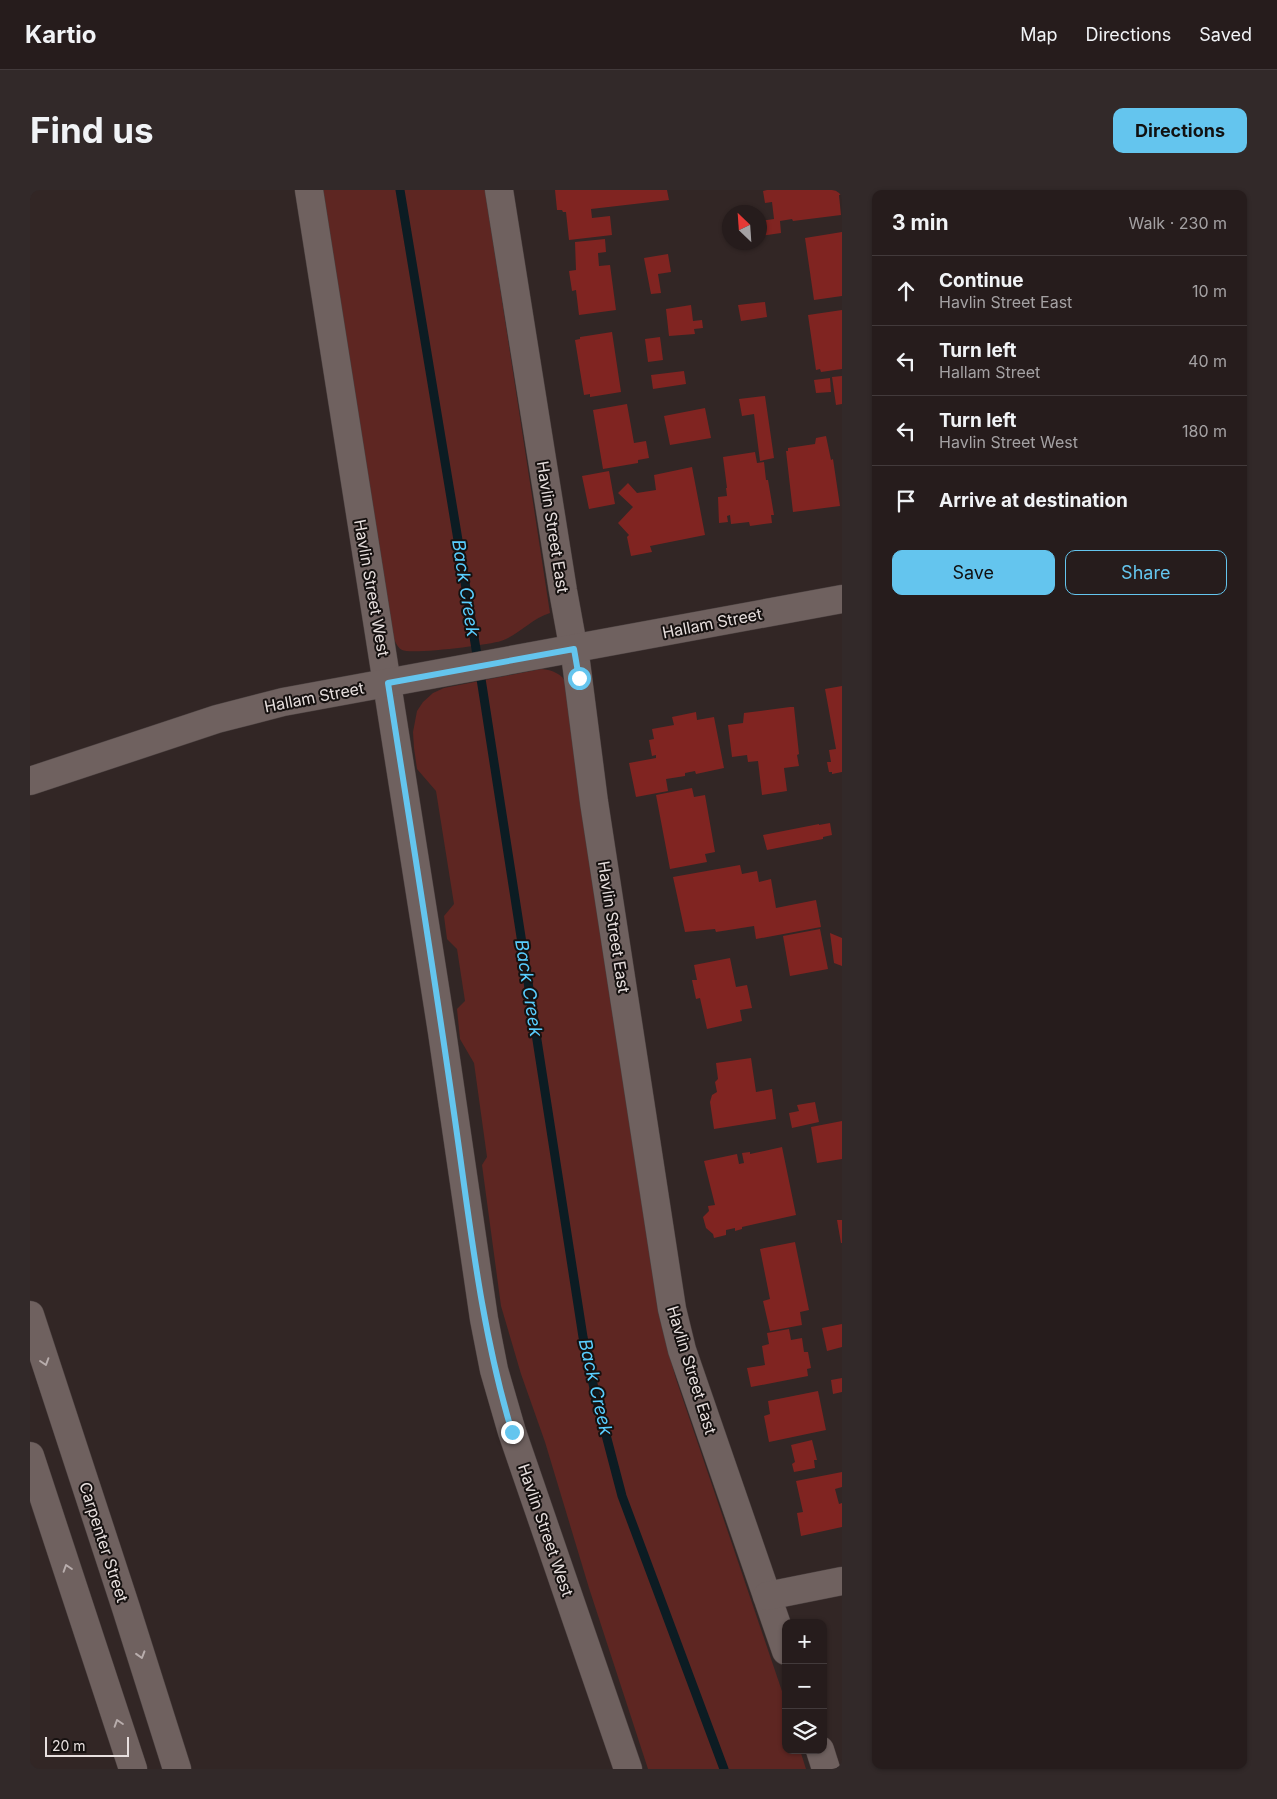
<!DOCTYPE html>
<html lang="en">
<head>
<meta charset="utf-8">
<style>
  :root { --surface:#261c1c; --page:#322929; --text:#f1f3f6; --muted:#a4a1a3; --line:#423a3b; --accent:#64c5ee }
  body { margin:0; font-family:Inter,sans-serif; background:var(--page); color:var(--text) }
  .controls { position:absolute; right:15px; bottom:15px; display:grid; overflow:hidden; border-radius:10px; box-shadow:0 1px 4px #0004 }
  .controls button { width:45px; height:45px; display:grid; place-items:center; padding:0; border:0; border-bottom:1px solid var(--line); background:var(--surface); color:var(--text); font:25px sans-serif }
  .compass { position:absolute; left:692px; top:15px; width:45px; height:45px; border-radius:50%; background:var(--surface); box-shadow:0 1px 4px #0004; rotate:335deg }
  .scale { position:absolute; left:15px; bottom:12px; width:84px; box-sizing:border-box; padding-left:5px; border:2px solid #e8e0df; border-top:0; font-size:14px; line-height:18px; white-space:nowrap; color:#e8e0df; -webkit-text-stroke:4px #161110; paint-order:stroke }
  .stop { position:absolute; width:15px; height:15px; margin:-11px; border:4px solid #64c5ee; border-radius:50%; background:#fff }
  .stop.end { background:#64c5ee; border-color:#fff; box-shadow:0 1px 5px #0008 }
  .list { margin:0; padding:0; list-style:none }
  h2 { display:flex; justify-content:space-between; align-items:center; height:65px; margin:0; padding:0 20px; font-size:21px }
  h2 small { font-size:16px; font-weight:400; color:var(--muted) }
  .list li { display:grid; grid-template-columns:32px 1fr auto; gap:15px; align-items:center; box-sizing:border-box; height:70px; padding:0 20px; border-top:1px solid var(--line) }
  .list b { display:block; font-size:19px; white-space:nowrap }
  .list p { margin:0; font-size:16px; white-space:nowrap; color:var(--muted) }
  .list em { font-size:16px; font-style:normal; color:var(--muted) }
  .actions { display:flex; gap:10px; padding:15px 20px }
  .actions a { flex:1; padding:11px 0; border:1px solid var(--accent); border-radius:10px; text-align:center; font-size:18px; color:var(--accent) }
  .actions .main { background:var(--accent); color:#111 }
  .icon { flex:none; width:28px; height:28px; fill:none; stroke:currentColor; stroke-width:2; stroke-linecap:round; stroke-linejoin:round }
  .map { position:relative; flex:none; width:812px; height:1579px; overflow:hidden; border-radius:10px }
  header { display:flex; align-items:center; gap:30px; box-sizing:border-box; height:70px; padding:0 25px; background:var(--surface); border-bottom:1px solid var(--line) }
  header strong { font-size:24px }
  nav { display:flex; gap:28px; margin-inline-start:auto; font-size:18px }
  .intro { display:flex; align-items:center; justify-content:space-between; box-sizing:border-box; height:120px; padding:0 30px }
  h1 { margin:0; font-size:35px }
  .button { padding:12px 22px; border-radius:10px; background:var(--accent); color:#111; font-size:18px; font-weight:700 }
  main { display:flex; gap:30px; padding:0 30px }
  aside { flex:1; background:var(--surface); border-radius:10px; box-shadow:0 1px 4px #0004 }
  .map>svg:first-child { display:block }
</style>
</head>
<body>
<header>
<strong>Kartio</strong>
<nav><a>Map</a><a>Directions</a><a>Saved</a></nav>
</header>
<div class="intro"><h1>Find us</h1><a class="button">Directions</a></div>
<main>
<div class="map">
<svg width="812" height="1579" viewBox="0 0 812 1579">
  <rect width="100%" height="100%" fill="#322625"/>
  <g fill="#5e2622">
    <path d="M 293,0 L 455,0 L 520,423 C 501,429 487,446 471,451 C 458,455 381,465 372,460 C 366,457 362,444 359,437 L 324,196 Z"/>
    <path d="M 511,479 C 523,480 532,484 537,494 L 622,1081 L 639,1164 L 646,1189 L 756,1513 L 756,1560 L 770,1560 L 776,1579 L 618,1579 L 559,1398 L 515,1252 L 491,1184 L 471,1116 L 452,975 L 457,967 L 444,873 L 430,849 L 427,819 L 435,811 L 427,759 L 417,749 L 414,726 L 424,714 L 406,601 L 387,579 L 384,558 L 383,542 L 387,521 L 393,512 L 403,503 L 414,498 Z"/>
  </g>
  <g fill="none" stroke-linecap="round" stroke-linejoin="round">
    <polyline stroke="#0c1c23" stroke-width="9" points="370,0 452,495 553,1147 565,1203 592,1306 694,1579"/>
  </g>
  <g fill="#802421">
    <polygon points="525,0 637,0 639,10 561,19 562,28 580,26 582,45 539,50 536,22 533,22 532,20 527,20"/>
    <polygon points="737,0 812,0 812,5 809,5 811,25 763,31 762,29 750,31 751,43 731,46 732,48 730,49 730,31 744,29 742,12 735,13 733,1"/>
    <polygon points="812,42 812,106 784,110 775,48"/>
    <polygon points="575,49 576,62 568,63 569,76 580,75 586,120 549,125 546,100 542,101 539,81 546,80 545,52"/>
    <polygon points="638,64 641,82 628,84 631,103 621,104 614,68"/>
    <polygon points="735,112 737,127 711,131 708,115"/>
    <polygon points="661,115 663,131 672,130 673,138 664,139 665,144 639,146 636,119"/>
    <polygon points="812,120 812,179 791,182 790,179 786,180 778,125"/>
    <polygon points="582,142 591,202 560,207 560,204 554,205 545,150 550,149 550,147"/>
    <polygon points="630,147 633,170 618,172 615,149"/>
    <polygon points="654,181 656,194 623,199 621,185"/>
    <polygon points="812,186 812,214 806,215 802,187"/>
    <polygon points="800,188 801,202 786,203 784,190"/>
    <polygon points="735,206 744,268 730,271 724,224 712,226 709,209"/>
    <polygon points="597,214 604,253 616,251 619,268 608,270 608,273 573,279 563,220"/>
    <polygon points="675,218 681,248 640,255 634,226"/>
    <polygon points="796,246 801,270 803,269 810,316 763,322 756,261 758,261 758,258 785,254 786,248"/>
    <polygon points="725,262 727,273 734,272 736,290 738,290 744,325 741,325 742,333 720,336 719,332 701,334 700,325 697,326 698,332 689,333 688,307 697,306 696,298 697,298 693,267"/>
    <polygon points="662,277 675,345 620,356 622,362 601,366 597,347 599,345 588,333 603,317 588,303 598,293 607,303 626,300 624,285"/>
    <polygon points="579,281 585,314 559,319 552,286"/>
    <polygon points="812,496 812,582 802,584 802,582 799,582 797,572 801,572 799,560 806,559 795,499"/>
    <polygon points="760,517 764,517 769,564 767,565 769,576 754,578 757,601 732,605 728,571 718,572 717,565 702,567 698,535 713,533 714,523"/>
    <polygon points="666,522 667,530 684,527 694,578 666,584 665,581 655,583 655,586 636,589 638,601 606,607 599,573 626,568 626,565 622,566 619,550 624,549 622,539 644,535 642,527"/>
    <polygon points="662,598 664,607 675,605 685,662 675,664 677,672 640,679 626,605"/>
    <polygon points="800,633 802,645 793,647 793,649 737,660 733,645 789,634 789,635"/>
    <polygon points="710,675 712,684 727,681 729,692 741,689 746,718 786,710 791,737 726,749 724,736 686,742 685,739 655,742 643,687"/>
    <polygon points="790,739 798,779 760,786 753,746"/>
    <polygon points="800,743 812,748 812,776 804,773"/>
    <polygon points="700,768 706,797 717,795 722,818 710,820 712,831 677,839 670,808 666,809 662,790 667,790 664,775"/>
    <polygon points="721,868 726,902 742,899 746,929 684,939 680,912 682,905 687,902 685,892 688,889 686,873"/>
    <polygon points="785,912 789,932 762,938 759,923 769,921 767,915"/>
    <polygon points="812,931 812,969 787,973 781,937"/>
    <polygon points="752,957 766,1025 712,1037 712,1039 705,1041 705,1038 696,1040 696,1045 684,1048 683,1044 676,1038 673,1027 679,1021 678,1016 685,1015 674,971 707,964 709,974 714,973 712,963 720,962 720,964"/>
    <polygon points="807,1030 812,1030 812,1053 811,1053"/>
    <polygon points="765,1052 779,1120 770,1122 772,1135 740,1141 733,1111 740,1109 730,1059"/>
    <polygon points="812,1134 812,1157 797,1161 792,1138"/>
    <polygon points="759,1139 761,1150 772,1148 774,1162 778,1162 781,1178 777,1179 778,1186 721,1197 717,1178 735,1175 732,1156 739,1154 737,1143"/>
    <polygon points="812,1188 812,1202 803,1204 801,1190"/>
    <polygon points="788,1201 796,1240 739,1252 734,1226 740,1224 738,1211"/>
    <polygon points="782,1250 787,1270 784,1270 785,1278 764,1282 762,1274 765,1272 761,1255"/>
    <polygon points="812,1282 812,1297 805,1299 809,1314 812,1313 812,1337 771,1346 767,1323 773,1322 766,1291"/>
  </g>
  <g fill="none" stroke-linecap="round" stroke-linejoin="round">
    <g stroke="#4b4140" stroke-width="29">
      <g id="minor">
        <polyline points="279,0 412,842 454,1129 464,1180 482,1242 598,1579"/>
        <polyline points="469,0 533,401 546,472 564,612 642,1119 652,1160 756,1461"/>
        <polyline points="0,591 187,529 253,512 812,409"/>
        <polyline points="0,1125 96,1418 147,1579"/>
        <polyline points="0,1266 103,1579"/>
        <polyline points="737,1406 812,1391"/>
        <polyline points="790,1560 796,1579"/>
      </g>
    </g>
    <use href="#minor" stroke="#6f615f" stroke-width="28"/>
  </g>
  <defs><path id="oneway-chevron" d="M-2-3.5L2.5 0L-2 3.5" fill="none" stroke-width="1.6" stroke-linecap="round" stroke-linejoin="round" transform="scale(1.25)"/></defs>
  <g stroke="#b8adac">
    <use href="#oneway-chevron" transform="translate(15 1172) rotate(72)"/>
    <use href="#oneway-chevron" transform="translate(37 1378) rotate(-108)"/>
    <use href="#oneway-chevron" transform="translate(111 1465) rotate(73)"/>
    <use href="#oneway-chevron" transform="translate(88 1533) rotate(-108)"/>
  </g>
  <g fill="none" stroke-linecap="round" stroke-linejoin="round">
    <path stroke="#64c5ee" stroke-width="6" d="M 482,1242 C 450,1136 439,1025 423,916 C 403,775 380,634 358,493 L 544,459 L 549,488"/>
  </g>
  <g text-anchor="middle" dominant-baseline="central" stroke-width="4" stroke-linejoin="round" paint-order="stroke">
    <g font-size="16" fill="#e8e0df" stroke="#161110">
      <text transform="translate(523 337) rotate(81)">Havlin Street East</text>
      <text transform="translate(342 398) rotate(80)">Havlin Street West</text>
      <text transform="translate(682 433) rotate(-11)">Hallam Street</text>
      <text transform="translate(284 507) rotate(-11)">Hallam Street</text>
      <text transform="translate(584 737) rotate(81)">Havlin Street East</text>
      <text transform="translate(662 1180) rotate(73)">Havlin Street East</text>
      <text transform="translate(516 1340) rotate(71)">Havlin Street West</text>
      <text transform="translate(74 1352) rotate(72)">Carpenter Street</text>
    </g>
    <g font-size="18" font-style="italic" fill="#59ceff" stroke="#161110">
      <text transform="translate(436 398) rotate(81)">Back Creek</text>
      <text transform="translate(499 798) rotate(81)">Back Creek</text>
      <text transform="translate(566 1197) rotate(77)">Back Creek</text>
    </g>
  </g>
</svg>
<div class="controls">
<button>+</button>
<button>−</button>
<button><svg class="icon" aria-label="layers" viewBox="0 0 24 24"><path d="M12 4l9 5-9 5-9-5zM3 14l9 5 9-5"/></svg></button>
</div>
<svg class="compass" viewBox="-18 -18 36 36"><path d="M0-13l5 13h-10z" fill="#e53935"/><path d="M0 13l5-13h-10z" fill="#a4a1a3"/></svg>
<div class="scale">20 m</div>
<div class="stop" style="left:549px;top:488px"></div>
<div class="stop end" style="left:482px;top:1242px"></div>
</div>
<aside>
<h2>3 min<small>Walk · 230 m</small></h2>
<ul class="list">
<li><svg class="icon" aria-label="ahead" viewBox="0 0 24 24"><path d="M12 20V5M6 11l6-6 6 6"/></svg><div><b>Continue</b><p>Havlin Street East</p></div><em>10 m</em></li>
<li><svg class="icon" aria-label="left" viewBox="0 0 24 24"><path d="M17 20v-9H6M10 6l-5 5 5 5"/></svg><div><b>Turn left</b><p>Hallam Street</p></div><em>40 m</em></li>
<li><svg class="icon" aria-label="left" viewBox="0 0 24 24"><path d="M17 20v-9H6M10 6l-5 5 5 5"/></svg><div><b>Turn left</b><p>Havlin Street West</p></div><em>180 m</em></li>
<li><svg class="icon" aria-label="arrive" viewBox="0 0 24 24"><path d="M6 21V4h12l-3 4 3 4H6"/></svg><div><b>Arrive at destination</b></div></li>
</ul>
<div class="actions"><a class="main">Save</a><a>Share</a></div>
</aside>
</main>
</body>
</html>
